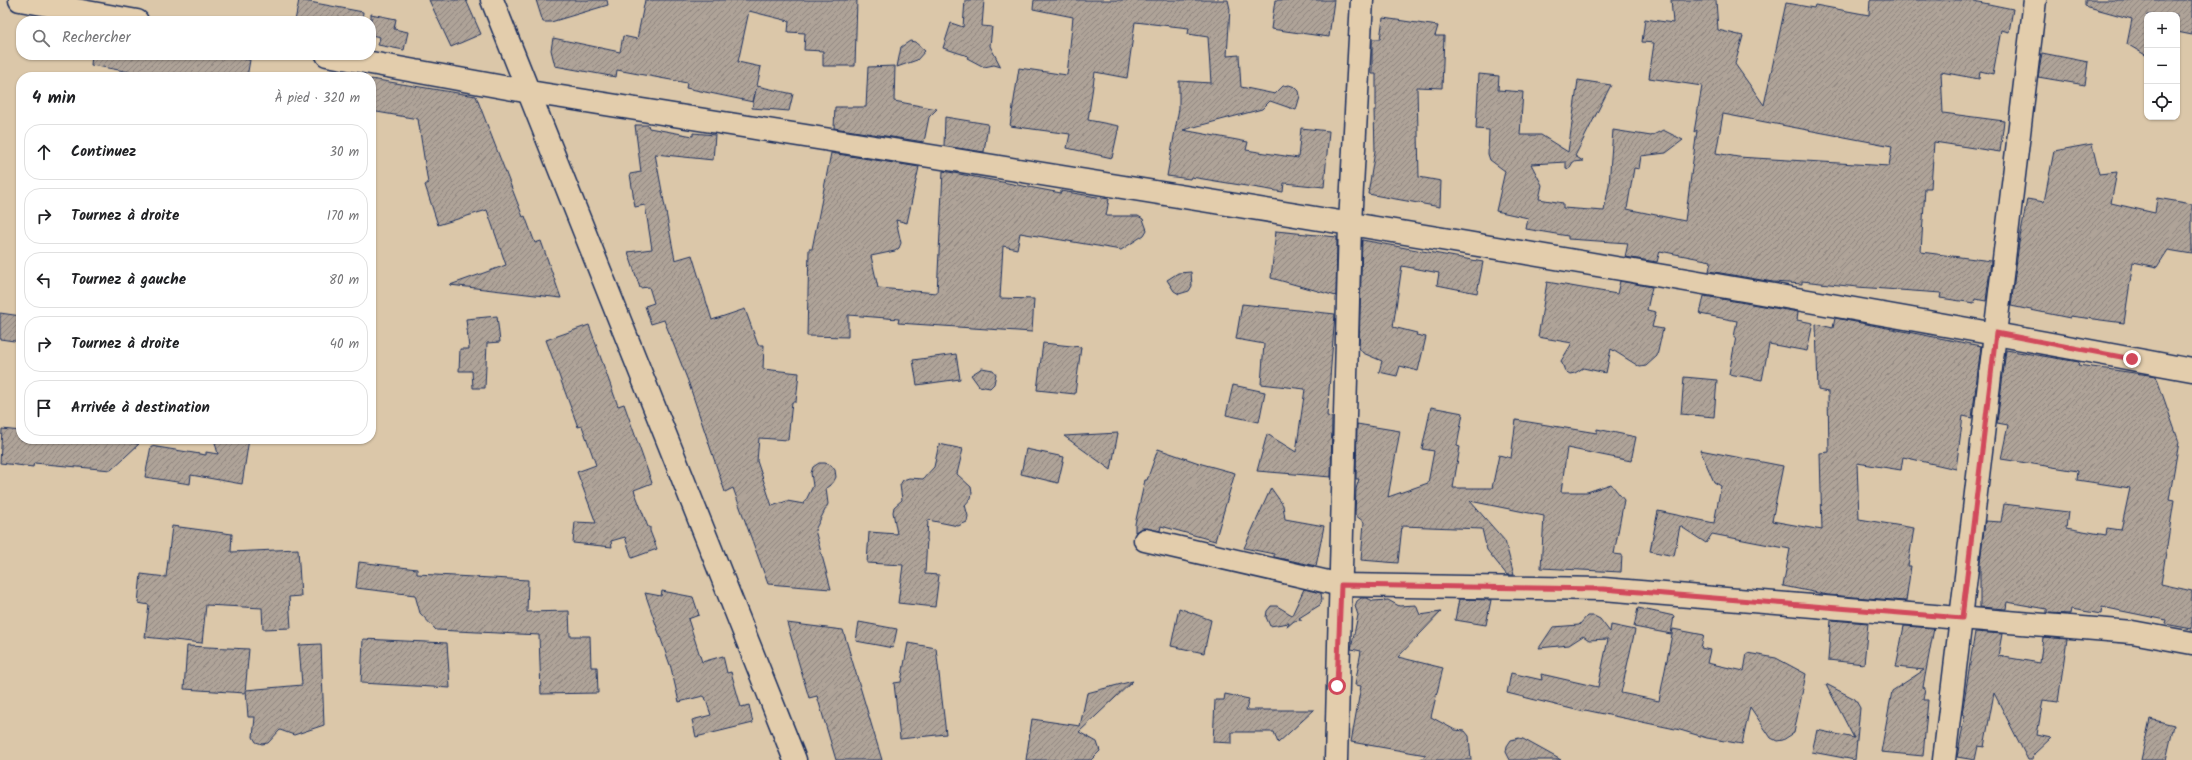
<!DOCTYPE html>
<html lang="fr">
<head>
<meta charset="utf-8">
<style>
  :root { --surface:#fff; --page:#f6f6f6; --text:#202124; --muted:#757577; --line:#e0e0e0 }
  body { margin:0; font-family:Kalam,sans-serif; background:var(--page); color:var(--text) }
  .controls { position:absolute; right:12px; top:12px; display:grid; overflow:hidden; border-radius:8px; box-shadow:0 1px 3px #0004 }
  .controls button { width:36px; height:36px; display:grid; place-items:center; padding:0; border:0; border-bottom:1px solid var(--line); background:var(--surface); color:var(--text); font:20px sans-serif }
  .stop { position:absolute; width:12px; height:12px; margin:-9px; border:3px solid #d1495b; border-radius:50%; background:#fff }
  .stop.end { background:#d1495b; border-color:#fff; box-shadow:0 1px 4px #0008 }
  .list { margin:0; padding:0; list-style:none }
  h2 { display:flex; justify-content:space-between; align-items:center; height:52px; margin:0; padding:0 16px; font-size:17px }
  h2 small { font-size:13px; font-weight:400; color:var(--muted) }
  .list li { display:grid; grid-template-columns:26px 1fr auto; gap:12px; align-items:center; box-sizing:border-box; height:56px; margin:0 8px 8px; padding:0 8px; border:1px solid var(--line); border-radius:16px }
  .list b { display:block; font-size:15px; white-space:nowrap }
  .list em { font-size:13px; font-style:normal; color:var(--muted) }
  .icon { flex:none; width:22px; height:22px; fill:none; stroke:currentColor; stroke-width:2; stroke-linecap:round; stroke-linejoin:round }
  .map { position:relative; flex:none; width:2192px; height:760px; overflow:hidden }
  .search { position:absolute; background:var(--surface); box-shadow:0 1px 3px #0004; left:16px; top:16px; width:360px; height:44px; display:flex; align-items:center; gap:10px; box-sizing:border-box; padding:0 14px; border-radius:16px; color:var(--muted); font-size:15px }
  .panel { position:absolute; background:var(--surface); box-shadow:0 1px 3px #0004; left:16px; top:72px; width:360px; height:372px; border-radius:16px }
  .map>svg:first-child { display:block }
</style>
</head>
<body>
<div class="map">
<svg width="2192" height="760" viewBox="0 0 2192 760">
  <defs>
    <pattern id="building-hatch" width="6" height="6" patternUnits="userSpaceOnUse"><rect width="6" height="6" fill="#afa398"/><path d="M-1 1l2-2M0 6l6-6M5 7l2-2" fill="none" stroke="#8e857f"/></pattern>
  </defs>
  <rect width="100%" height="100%" fill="#dbc7a9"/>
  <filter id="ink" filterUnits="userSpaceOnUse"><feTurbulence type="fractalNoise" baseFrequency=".025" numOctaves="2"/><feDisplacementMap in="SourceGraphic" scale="8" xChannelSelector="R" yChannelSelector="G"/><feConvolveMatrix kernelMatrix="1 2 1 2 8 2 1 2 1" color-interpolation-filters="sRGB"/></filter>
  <g filter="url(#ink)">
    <g fill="url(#building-hatch)" stroke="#1b2f5e" fill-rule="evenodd">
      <polygon points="299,0 363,12 362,21 295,21"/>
      <polygon points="429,0 466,0 481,34 451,47"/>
      <polygon points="536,0 607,0 608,5 551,22 543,22"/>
      <polygon points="645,0 857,0 855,66 823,66 823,51 804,50 805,33 788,32 789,21 749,11 738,62 761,67 757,86 793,94 789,111 752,108 756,89 753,102 686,88 687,83 617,70 616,77 555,66 551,50 553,38 620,52 623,36 637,39"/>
      <polygon points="965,0 984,0 982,26 992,27 990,46 1001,67 994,65 984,67 967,58 968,56 943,48 951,23 963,27"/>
      <polygon points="1034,0 1228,0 1230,9 1227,56 1239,55 1241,87 1275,94 1283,86 1289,85 1295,87 1299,91 1300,96 1296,110 1270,101 1262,109 1183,130 1248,142 1246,150 1298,158 1301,128 1329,131 1324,187 1284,183 1283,192 1191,177 1190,179 1167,176 1179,108 1179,81 1211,83 1208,37 1188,34 1189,28 1135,22 1127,78 1095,72 1088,120 1119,126 1112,158 1067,148 1070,134 1010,126 1019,68 1067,75 1073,17 1033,9"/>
      <polygon points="1275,0 1334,0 1329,37 1271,29"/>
      <path d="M 1671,0 L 1716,0 L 1718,30 L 1743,36 L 1735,64 L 1764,105 L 1786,3 L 1814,8 L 1815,5 L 1869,15 L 1870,0 L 1969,0 L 2013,9 L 2009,32 L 2001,30 L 1993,74 L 1980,71 L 1979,79 L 1941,72 L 1943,113 L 2004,121 L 2000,152 L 1934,142 L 1931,188 L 1925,188 L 1921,252 L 1991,261 L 1986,301 L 1975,299 L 1974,303 L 1940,298 L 1941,293 L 1857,287 L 1802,281 L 1802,284 L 1773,282 L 1709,271 L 1711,261 L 1660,251 L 1657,262 L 1625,257 L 1628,243 L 1568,239 L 1568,236 L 1526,229 L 1528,218 L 1496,211 L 1505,171 L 1490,160 L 1488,154 L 1489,130 L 1476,129 L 1479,74 L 1499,76 L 1498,90 L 1523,92 L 1520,135 L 1541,135 L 1568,152 L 1578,80 L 1611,85 L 1575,156 L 1583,161 L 1573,162 L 1569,169 L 1566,168 L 1566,162 L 1531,164 L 1542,185 L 1539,199 L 1563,203 L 1563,208 L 1604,211 L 1609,185 L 1613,130 L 1651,136 L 1663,130 L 1683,140 L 1666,153 L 1641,156 L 1639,169 L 1634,168 L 1627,209 L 1685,221 L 1697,130 L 1694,132 L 1702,86 L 1649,78 L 1654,43 L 1642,42 L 1645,19 L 1673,23 ZM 1723,114 L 1892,146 L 1889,166 L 1738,157 L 1716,153 Z"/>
      <polygon points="2085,0 2192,0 2192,35 2177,32 2177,15 2147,15 2147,56 2127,44 2132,19 2085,6"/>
      <polygon points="371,14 396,19 394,29 408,32 404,50 378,45 380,37 371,35"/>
      <polygon points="1383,18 1438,26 1435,36 1444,36 1442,88 1417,87 1419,177 1441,181 1440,207 1368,194 1375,151 1374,110 1376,110 1376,74 1372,74 1372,39 1380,39"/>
      <polygon points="910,41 915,42 925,51 917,60 897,67 901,47"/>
      <polygon points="2042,53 2088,62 2085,85 2038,77"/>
      <polygon points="92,55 218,55 250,60 247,77 158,77 91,65"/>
      <polygon points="895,66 894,101 937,109 929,117 924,142 834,128 835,107 866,107 868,67"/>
      <polygon points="371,79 476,96 523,217 525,216 535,243 541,241 561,298 450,285 506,265 487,210 438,225 425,185 428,183 418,119 371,111"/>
      <polygon points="945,117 988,124 984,152 944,146"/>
      <polygon points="635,125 648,125 649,128 693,136 693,133 715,135 713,160 655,154 675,260 692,255 712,320 745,309 758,345 764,345 763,369 799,373 796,402 792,402 788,440 759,438 757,461 772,506 787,501 804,504 813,486 811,473 813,467 819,463 825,463 831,465 835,470 836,477 833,483 826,488 828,504 815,530 831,589 768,584 733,488 725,492 688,381 664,320 651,324 645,306 654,303 649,287 640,288 628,252 652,249 645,205 635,207 630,174 641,172"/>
      <polygon points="2092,144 2099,174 2117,172 2111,203 2155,213 2157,198 2192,204 2192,254 2168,250 2157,267 2133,262 2124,323 2070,316 2070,318 2011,306 2019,243 2027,199 2044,202 2054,151"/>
      <polygon points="831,153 919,167 907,223 896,220 901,243 899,248 895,251 871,256 878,288 937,293 943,171 1061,193 1061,191 1109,199 1106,216 1138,216 1143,219 1147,230 1144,235 1121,250 1020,233 1017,249 1003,246 1000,298 1034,299 1032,332 898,323 899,319 848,315 848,337 807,336 809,249 812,249"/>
      <polygon points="1276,231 1337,237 1336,296 1271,278"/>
      <polygon points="1362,240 1483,262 1477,293 1437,285 1439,273 1402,266 1393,327 1417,333 1416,335 1426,337 1418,371 1400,366 1397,376 1379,372 1382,361 1363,353 1359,348"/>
      <polygon points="1191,272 1192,286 1189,291 1179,294 1174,291 1167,280 1178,273"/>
      <polygon points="1620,281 1652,287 1647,310 1656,312 1652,327 1663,329 1657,356 1646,366 1640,367 1611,349 1606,373 1583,368 1575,373 1570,374 1565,371 1561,361 1572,343 1538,337 1547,282 1617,294"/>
      <polygon points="1704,296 1798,312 1797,320 1813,323 1807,351 1769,344 1762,380 1729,374 1736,337 1734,337 1737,321 1700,314"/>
      <polygon points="1242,304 1335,314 1327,416 1332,417 1331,477 1257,471 1267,434 1296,452 1305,389 1261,384 1264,344 1236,339"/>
      <polygon points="0,313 21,316 21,342 0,339"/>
      <polygon points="497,316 500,342 487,343 485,388 473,388 472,371 459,371 460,349 469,349 466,319"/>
      <polygon points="1835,318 1981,346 1972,418 1963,416 1956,469 1903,457 1901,470 1857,463 1859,519 1914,528 1908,566 1911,566 1906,601 1828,595 1783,586 1790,549 1712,534 1706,543 1680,526 1674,556 1650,551 1658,511 1714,523 1721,486 1714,482 1700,450 1783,466 1772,521 1822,530 1820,453 1829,452 1828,392 1818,390 1816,324 1833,328"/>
      <polygon points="589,325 618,406 624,404 652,483 634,490 648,527 650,527 650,531 657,549 632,558 625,537 611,541 612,547 573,543 575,522 596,523 577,472 596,465 582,426 578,427 546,340"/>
      <polygon points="1043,343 1081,347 1075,394 1037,390"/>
      <polygon points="2006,350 2079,362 2078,365 2156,376 2179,442 2169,500 2174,501 2161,584 2192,591 2192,629 2165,624 2166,620 2102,607 2101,614 2071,609 2070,614 2047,613 2047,609 2007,602 2006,609 1980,607 1980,562 1985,521 2001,522 2004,504 2068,512 2066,528 2106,535 2107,528 2121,530 2130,488 2077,480 2078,471 2001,459 2008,425 1997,423"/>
      <polygon points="956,354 960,379 917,385 913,360"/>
      <polygon points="982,368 993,370 996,374 994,384 990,388 979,386 971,375"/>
      <polygon points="1684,377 1717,380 1714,417 1681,414"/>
      <polygon points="1233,385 1265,392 1259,422 1226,415"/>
      <polygon points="1431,407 1463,413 1457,446 1460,447 1453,488 1492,488 1499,455 1511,458 1516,420 1597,433 1597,429 1636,437 1631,461 1567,448 1561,492 1587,492 1611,484 1624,500 1614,554 1622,555 1621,572 1541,568 1544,516 1470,501 1505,541 1514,575 1507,575 1487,550 1482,529 1402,526 1398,563 1361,560 1364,522 1355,515 1356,489 1359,479 1356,479 1357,424 1400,431 1388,497 1428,483 1434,451 1422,449"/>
      <polygon points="2,429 21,431 21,439 105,439 139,444 111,470 34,463 33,467 0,463"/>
      <polygon points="1118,433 1111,470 1064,436"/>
      <polygon points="214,439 249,439 242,484 191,475 190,484 145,477 151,446 206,455 206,452 218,454"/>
      <polygon points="939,444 963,449 957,474 971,487 972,493 971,498 965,505 968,516 967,522 958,526 928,520 925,574 939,575 935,607 898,603 903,565 867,563 869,532 897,534 893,512 894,507 902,500 900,485 903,480 909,478 923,479 934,467"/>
      <polygon points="1026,449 1064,457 1058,483 1021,474"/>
      <polygon points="1158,449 1202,464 1235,473 1215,541 1161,526 1160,531 1142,528 1135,532 1135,524 1145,480 1147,480"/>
      <polygon points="1271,488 1283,505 1285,519 1324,526 1316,566 1274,557 1274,554 1244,548"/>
      <polygon points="172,526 232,534 231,552 298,549 301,596 289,597 291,628 263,629 262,608 206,605 202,643 145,637 149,605 138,603 141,574 166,577"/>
      <polygon points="359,562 417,569 417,574 528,580 527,612 569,611 570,636 590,636 591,667 597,667 598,693 541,694 539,635 436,630 420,613 415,595 356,588"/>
      <polygon points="1304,589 1321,593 1322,600 1320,605 1299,618 1302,620 1294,621 1287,627 1289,623 1270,626 1266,617 1267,611 1271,606 1277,606 1292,615"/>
      <polygon points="662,591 693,597 699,615 688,619 702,662 723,656 727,673 731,672 741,707 749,705 753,723 696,737 692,720 711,715 705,697 703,696 679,702 671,668 645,593 661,596"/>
      <polygon points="1361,598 1367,598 1373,601 1388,600 1399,606 1416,605 1420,615 1441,612 1398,657 1443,668 1431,717 1455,730 1465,731 1469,736 1471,760 1419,760 1426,755 1351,742 1361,686 1355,685 1361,651 1351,649 1352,644 1358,615 1355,606 1357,601"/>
      <polygon points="1459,599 1491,600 1486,625 1455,620"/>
      <polygon points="1179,608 1211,620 1204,653 1171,646"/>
      <polygon points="1638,608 1674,616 1671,634 1634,627"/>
      <polygon points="1587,616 1594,616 1600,619 1610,632 1611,625 1635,630 1621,693 1659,701 1673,629 1704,635 1701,648 1710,650 1707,663 1744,671 1747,653 1776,658 1806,674 1794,733 1783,740 1777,741 1771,738 1750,707 1742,744 1707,738 1680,730 1585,710 1584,712 1507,693 1511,673 1542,680 1541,674 1598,687 1608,639 1589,640 1583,636 1569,645 1539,648 1553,627 1579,625"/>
      <polygon points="1831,620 1868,623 1864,664 1828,660"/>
      <polygon points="859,622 897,629 893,648 856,641"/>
      <polygon points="787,623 843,630 882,760 836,760 817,696 809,698"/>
      <polygon points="1904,626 1934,628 1923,687 1925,688 1923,700 1928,700 1923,756 1881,752 1892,691 1924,670 1896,667"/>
      <polygon points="1975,632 2002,634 1998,656 2040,663 2043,637 2067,639 2058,702 2043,700 2037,735 2051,738 2034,754 2033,760 2028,760 1994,693 1984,747 1978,746 1975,760 1957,757 1965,715 1962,714"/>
      <polygon points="363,639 447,643 450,688 361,683"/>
      <polygon points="908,643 936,648 946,734 900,739 894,683 901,682"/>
      <polygon points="321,644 324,725 294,735 280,730 268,743 262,744 256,742 253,737 255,717 248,717 246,690 302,685 299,645"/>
      <polygon points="187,646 249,649 245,693 184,689"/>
      <polygon points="1133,681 1079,732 1097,742 1100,751 1091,760 1026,760 1032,719 1080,726 1087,693"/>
      <polygon points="1826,684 1855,699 1860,708 1855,760 1812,752 1817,730 1854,738"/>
      <polygon points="1225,694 1249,699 1246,710 1314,710 1278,743 1274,732 1232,732 1232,743 1213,742 1215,700 1224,700"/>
      <polygon points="2150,719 2174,725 2166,760 2141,760"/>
      <polygon points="1519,738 1523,739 1561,760 1510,760 1506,752 1507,746 1511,740"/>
    </g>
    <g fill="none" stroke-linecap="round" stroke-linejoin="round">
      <g stroke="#1b2f5e" stroke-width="25">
        <g id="street">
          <path d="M 530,92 C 1084,181 1640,267 2192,370"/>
          <polyline points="1145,540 1341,585 1603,589 2132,632 2192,643"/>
          <polyline points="1336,760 1350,224 1362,0"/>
          <polyline points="1944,760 2035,0"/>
        </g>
      </g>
      <g stroke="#1b2f5e" stroke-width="25">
        <g id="secondary">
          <polyline points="20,0 137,21"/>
          <polyline points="327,55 530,92"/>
        </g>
      </g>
      <g stroke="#1b2f5e" stroke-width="25">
        <polyline id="highway" points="492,0 795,760"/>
      </g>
      <use href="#street" stroke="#e3cdac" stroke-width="22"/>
      <use href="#secondary" stroke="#e3cdac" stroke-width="22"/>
      <use href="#highway" stroke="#e3cdac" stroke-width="22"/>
    </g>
  </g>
  <g fill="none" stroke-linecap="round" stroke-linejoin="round" filter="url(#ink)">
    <polyline stroke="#d1495b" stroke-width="5" points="1337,686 1341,585 1603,589 1962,618 1996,333 2132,359"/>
  </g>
</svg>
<div class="controls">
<button>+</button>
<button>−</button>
<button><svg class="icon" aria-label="locate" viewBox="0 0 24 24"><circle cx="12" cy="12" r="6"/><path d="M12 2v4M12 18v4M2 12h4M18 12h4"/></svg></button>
</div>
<div class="stop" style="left:1337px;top:686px"></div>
<div class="stop end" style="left:2132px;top:359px"></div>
<div class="search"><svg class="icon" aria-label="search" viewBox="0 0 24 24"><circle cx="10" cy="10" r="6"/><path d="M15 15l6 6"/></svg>Rechercher</div>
<section class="panel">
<h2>4 min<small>À pied · 320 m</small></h2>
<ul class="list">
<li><svg class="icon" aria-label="ahead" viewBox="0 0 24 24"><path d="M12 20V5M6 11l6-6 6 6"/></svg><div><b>Continuez</b></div><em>30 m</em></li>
<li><svg class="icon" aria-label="right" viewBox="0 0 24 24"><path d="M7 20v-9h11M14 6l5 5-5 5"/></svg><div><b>Tournez à droite</b></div><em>170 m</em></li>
<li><svg class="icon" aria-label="left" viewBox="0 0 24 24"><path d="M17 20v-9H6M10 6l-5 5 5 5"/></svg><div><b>Tournez à gauche</b></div><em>80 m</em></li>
<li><svg class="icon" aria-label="right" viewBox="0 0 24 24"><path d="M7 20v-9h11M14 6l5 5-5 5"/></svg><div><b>Tournez à droite</b></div><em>40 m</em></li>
<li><svg class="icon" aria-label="arrive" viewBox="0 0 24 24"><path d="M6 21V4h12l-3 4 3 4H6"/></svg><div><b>Arrivée à destination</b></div></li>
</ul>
</section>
</div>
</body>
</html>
